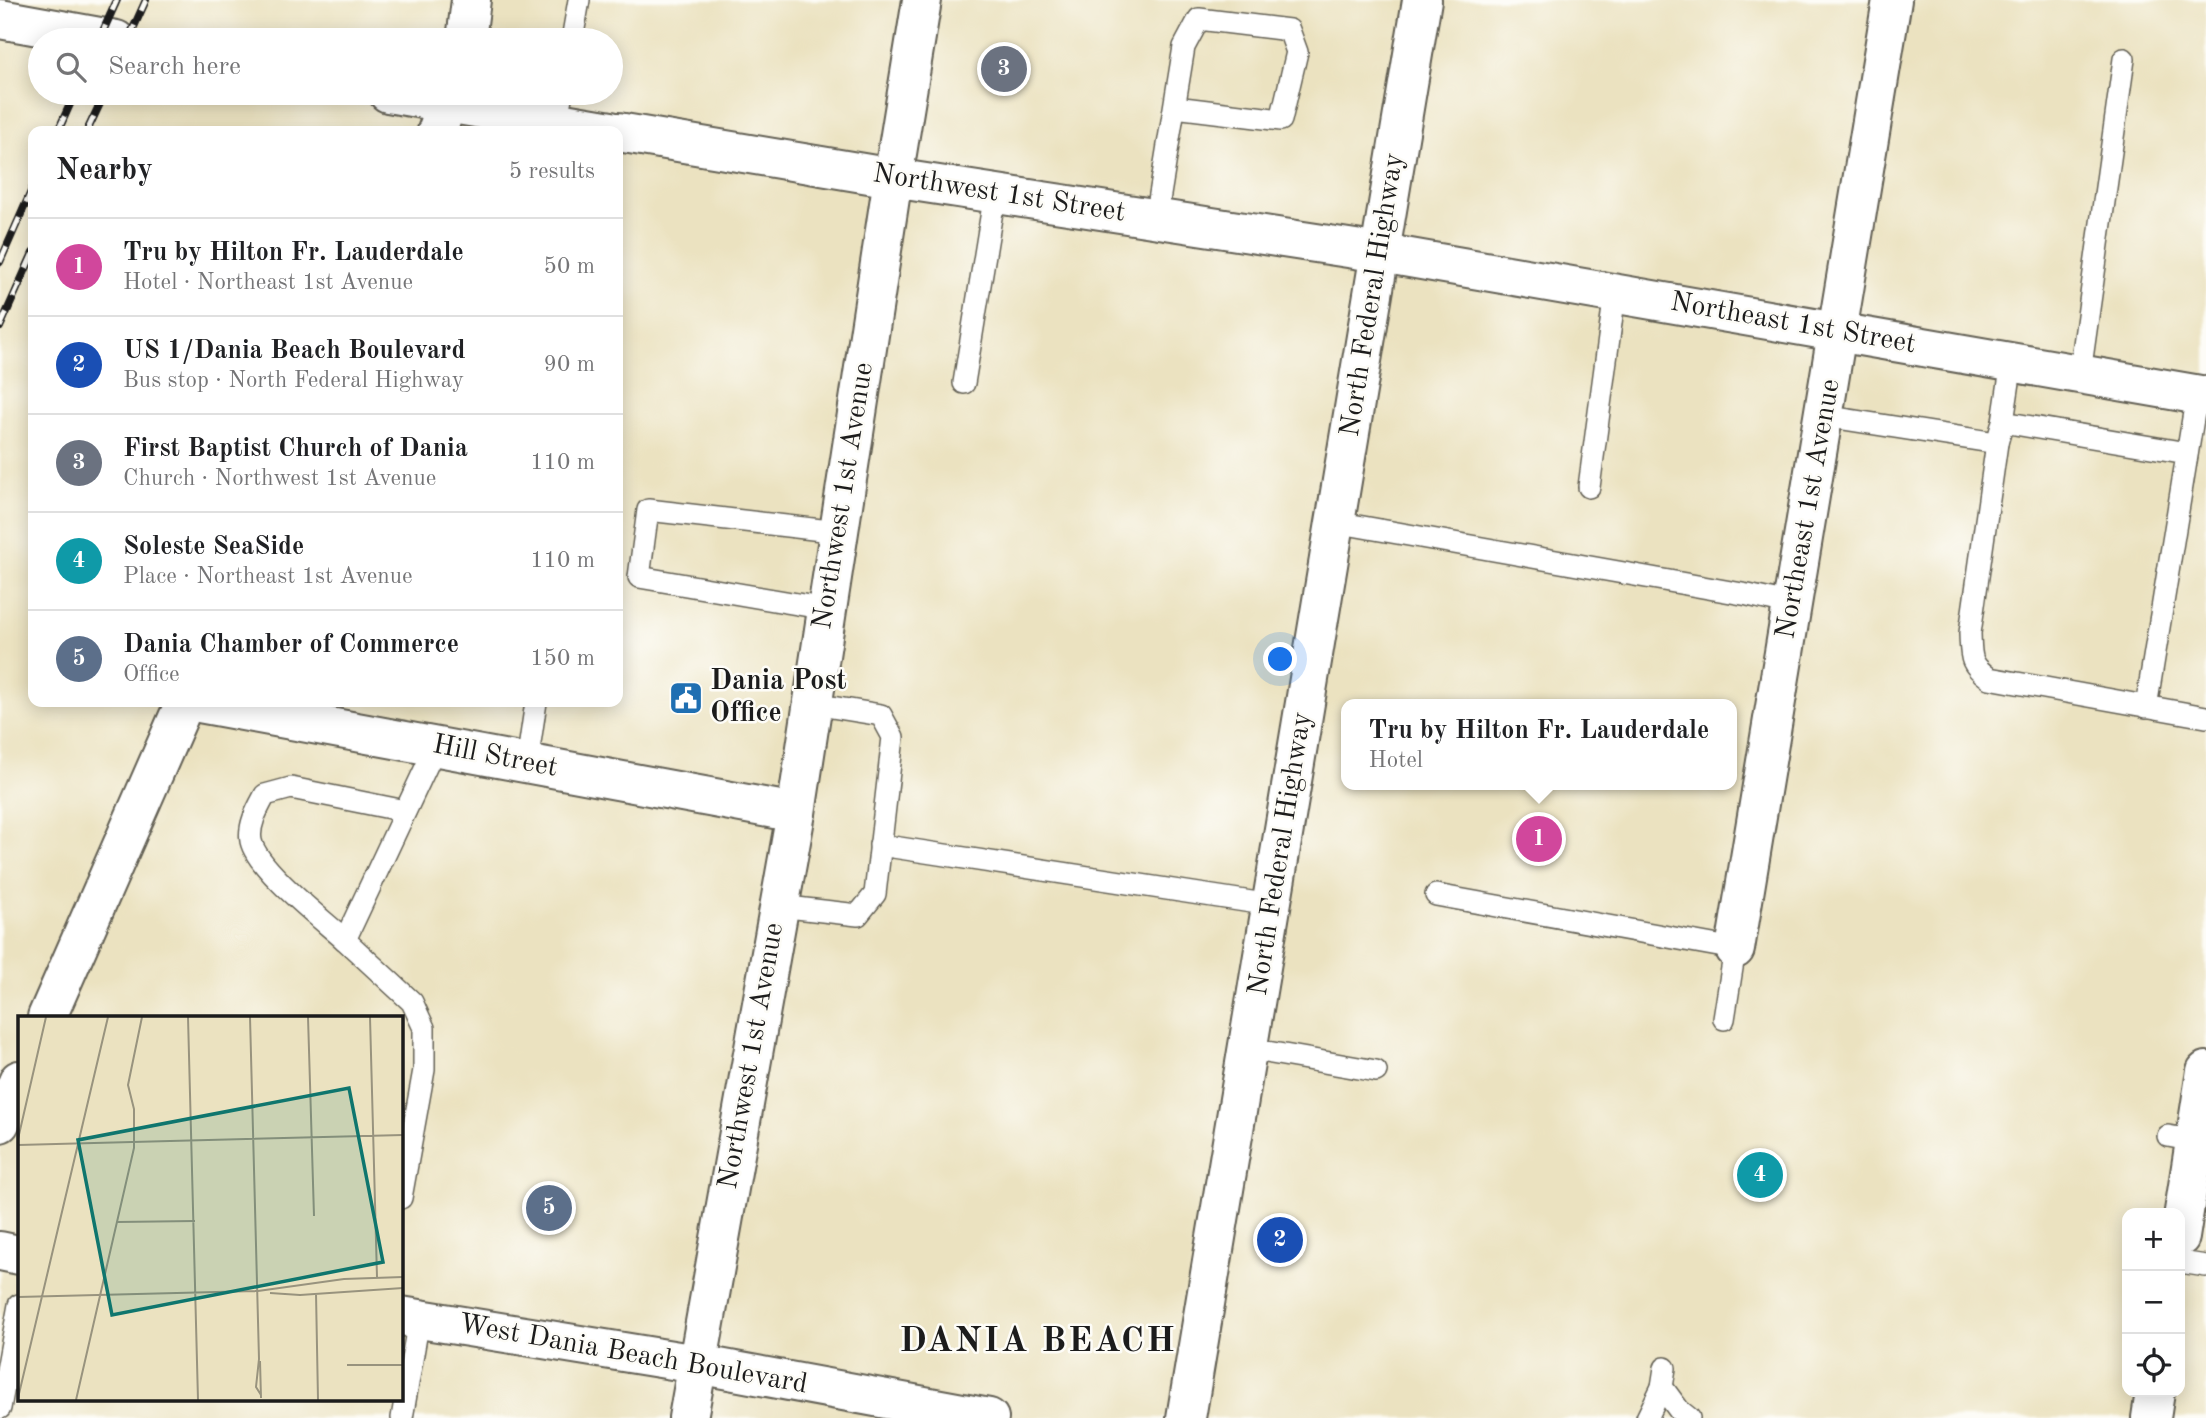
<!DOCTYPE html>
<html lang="en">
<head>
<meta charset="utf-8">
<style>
  :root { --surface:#fff; --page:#f6f6f6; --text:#202124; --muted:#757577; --line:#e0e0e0; --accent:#7c3aed }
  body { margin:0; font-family:"Old Standard TT",serif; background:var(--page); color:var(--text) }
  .controls { position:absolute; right:21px; bottom:21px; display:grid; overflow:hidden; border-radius:14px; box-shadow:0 4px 18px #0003 }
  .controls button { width:63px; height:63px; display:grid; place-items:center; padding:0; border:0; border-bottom:2px solid var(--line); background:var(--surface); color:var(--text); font:35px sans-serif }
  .you { position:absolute; left:1281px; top:660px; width:24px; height:24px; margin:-18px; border:5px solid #fff; border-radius:50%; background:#1a73e8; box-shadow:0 0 0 10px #1a73e833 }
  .badge { display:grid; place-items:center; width:46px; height:46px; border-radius:50%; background:var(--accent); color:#fff; font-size:23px; font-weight:700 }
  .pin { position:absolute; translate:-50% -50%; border:4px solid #fff; box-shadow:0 2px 7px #0006 }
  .popup { position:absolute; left:1341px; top:699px; width:396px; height:91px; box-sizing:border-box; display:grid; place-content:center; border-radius:14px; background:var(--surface); filter:drop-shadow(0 2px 5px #0005); font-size:23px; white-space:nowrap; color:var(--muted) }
  .popup b { font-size:26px; color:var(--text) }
  .popup::after { content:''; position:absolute; left:50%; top:100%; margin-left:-14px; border:14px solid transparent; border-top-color:var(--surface) }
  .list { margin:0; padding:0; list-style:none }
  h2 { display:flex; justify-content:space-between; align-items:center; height:91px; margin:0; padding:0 28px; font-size:30px }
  h2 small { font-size:23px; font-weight:400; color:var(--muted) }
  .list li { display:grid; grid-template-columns:46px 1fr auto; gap:21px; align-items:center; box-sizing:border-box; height:98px; padding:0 28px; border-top:2px solid var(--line) }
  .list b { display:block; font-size:26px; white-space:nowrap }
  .list p { margin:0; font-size:23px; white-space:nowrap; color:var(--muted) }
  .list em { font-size:23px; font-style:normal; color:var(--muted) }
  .icon { flex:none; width:38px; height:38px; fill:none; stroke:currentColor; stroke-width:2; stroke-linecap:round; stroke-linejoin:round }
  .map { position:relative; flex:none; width:2206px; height:1418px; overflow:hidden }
  .search { position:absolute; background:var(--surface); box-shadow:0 4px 18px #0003; left:28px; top:28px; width:595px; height:77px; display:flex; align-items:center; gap:18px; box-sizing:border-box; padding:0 24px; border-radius:38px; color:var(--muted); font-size:26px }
  .panel { position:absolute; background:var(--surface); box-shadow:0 4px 18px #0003; left:28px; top:126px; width:595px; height:581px; border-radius:14px }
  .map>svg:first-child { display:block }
</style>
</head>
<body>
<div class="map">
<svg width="2206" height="1418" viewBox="0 0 2206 1418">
  <rect width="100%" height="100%" fill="#fdfcf7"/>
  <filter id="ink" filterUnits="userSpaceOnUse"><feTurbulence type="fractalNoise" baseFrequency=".0143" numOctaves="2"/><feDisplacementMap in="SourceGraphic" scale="14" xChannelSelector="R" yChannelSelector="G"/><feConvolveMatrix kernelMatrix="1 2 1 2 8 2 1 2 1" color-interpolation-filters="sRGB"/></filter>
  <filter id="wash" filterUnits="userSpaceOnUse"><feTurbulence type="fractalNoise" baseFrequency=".00686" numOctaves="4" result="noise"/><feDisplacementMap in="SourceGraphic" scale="28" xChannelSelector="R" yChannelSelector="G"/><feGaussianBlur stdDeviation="1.57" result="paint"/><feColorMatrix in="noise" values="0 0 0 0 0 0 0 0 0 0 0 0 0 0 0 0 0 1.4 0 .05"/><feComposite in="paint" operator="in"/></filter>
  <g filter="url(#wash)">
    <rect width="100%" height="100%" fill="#ebe2c0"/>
  </g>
  <g filter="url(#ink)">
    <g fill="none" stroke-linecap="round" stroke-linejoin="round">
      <g stroke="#646155" stroke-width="24">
        <g id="lane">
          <polyline points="572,40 579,0"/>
          <polyline points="556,122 562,93"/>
          <polyline points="1156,219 1184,47 1199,19 1289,30 1297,52 1281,120 1175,107"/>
          <path d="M 2012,362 L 2003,422 L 1997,443 L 1970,633 C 1971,657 1969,663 1989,678 L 2206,717"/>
          <polyline points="2080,373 2124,59"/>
          <polyline points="964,383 995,193"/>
          <polyline points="1824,416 1997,443"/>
          <polyline points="2003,422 2187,453"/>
          <polyline points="1589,487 1615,293"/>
          <polyline points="1335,522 1748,595 1793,605"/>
          <polyline points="827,609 639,577 648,510 839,532"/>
          <polyline points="2146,707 2197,394"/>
          <polyline points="527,763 536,702"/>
          <polyline points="880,845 1271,905"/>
          <polyline points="1436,895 1735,949 1724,1019"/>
          <polyline points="779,906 858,915 875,894 893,737 881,715 813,704"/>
          <path d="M 345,940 C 323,920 257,869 251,841 C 248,825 258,808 265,795 L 291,788 L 405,811"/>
          <polyline points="1249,1049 1376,1071"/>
          <polyline points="2168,1136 2195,1141"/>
          <polyline points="401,1198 424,1070 424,1028 412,1002 345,940 436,746"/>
          <polyline points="2180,1262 2206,1266"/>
          <polyline points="1662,1387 1679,1410 1689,1418"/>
          <polyline points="0,1408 19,1305"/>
          <polyline points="402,1418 419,1319"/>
          <polyline points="1647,1418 1662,1387 1665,1368"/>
        </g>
      </g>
      <g stroke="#646155" stroke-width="42">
        <g id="street">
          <polyline points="466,40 471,0"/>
          <polyline points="437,131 451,93"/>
          <polyline points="1381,253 2206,396"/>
          <polyline points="194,702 796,813"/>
          <polyline points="1735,949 1892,0"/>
          <polyline points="47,1017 185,702"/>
          <polyline points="0,1123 19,1080"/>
          <polyline points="2180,1237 2206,1071"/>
          <polyline points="0,1251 19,1255"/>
          <polyline points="401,1316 697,1364 989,1418"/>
          <polyline points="688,1418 796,813 893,178 922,0"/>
          <polyline points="2151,1418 2155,1392"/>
        </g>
      </g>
      <g stroke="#646155" stroke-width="42">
        <g id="secondary">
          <polyline points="0,19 116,40"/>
          <polyline points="388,93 611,131"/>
          <polyline points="618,132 893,178 1381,253"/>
        </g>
      </g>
      <g stroke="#646155" stroke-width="42">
        <polyline id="primary" points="1186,1418 1422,0"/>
      </g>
      <use href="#lane" stroke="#fff" stroke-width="21"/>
      <use href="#street" stroke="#fff" stroke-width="38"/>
      <use href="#secondary" stroke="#fff" stroke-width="38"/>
      <use href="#primary" stroke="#fff" stroke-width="38"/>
      <g stroke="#1c1c1c" stroke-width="8">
        <g id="rail">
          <polyline points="99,40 117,0"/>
          <polyline points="128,40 146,0"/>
          <polyline points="58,131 75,93"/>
          <polyline points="87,131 105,93"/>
          <polyline points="0,262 33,187"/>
          <polyline points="0,327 33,253"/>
        </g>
      </g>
      <use href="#rail" stroke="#fdfcf7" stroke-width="5" stroke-dasharray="16" stroke-linecap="butt"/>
    </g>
  </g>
  <defs>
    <g id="civic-square" transform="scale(1.75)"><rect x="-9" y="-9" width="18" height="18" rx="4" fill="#1f6fb2" stroke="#fdfcf7"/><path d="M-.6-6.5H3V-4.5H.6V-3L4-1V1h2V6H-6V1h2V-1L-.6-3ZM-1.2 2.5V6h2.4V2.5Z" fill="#fff"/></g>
  </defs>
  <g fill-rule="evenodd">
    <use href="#civic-square" x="686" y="698"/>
  </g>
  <g text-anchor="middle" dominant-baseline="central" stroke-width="5" stroke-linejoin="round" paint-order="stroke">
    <g font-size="28" fill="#1c1c1c" stroke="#fdfcf7">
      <text transform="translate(999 194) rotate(9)">Northwest 1st Street</text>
      <text transform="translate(1373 295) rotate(-81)">North Federal Highway</text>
      <text transform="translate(1793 324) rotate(10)">Northeast 1st Street</text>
      <text transform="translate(844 496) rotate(-81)">Northwest 1st Avenue</text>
      <text transform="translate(1809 509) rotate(-80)">Northeast 1st Avenue</text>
      <text transform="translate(495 757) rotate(11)">Hill Street</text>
      <text transform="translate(1281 854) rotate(-81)">North Federal Highway</text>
      <text transform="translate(752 1056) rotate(-80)">Northwest 1st Avenue</text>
      <text transform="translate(633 1355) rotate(10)">West Dania Beach Boulevard</text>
    </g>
    <g font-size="28" font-weight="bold" fill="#1c1c1c" stroke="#fdfcf7" text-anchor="start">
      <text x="710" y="682">Dania Post<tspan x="710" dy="32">Office</tspan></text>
    </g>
    <g font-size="35" font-weight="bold" letter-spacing="2" fill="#1c1c1c" stroke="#fdfcf7">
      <text x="1038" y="1341">DANIA BEACH</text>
    </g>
  </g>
  <g transform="translate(18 1016)">
    <rect width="385" height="385" fill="#ebe2c0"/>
    <path fill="none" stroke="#98937e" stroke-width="2" d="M 170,1 L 180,384M 232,1 L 241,343 L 238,371 L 243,379M 290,1 L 296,200M 352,1 L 359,261M 0,123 L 28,1M 0,129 L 385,119M 99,206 L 177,205M 240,275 L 326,263 L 385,261M 252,277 L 282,279 L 385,272M 298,277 L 300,384M 0,281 L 240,275M 242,345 L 243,382M 329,349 L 385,349M 0,382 L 90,1M 58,384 L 116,132 L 116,93 L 110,69 L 124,1"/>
    <path fill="#0f766e" fill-opacity="0.15" stroke="#0f766e" stroke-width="3.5" d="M 331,72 L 365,246 L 94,299 L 60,124 Z"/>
    <rect width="385" height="385" fill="none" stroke="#1c1c1c" stroke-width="3.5"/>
  </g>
</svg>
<div class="controls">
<button>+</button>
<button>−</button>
<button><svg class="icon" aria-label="locate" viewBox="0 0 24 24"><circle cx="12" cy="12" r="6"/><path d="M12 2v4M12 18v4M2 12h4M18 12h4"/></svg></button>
</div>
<div class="you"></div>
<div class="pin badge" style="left:1539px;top:839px;background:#d1479c">1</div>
<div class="popup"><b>Tru by Hilton Fr. Lauderdale</b>Hotel</div>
<div class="pin badge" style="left:1280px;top:1240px;background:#1a4fb4">2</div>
<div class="pin badge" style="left:1004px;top:69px;background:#6b7280">3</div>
<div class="pin badge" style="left:1760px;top:1175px;background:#0f9aa8">4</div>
<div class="pin badge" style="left:549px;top:1208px;background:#5c6f8a">5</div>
<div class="search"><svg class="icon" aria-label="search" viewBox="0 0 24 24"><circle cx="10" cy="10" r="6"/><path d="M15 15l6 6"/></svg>Search here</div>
<section class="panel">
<h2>Nearby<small>5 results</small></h2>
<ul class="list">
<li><span class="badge" style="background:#d1479c">1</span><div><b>Tru by Hilton Fr. Lauderdale</b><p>Hotel · Northeast 1st Avenue</p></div><em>50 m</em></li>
<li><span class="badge" style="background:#1a4fb4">2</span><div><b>US 1/Dania Beach Boulevard</b><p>Bus stop · North Federal Highway</p></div><em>90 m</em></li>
<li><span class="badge" style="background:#6b7280">3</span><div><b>First Baptist Church of Dania</b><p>Church · Northwest 1st Avenue</p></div><em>110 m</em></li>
<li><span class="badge" style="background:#0f9aa8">4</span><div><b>Soleste SeaSide</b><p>Place · Northeast 1st Avenue</p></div><em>110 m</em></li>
<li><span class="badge" style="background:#5c6f8a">5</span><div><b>Dania Chamber of Commerce</b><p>Office</p></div><em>150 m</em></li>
</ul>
</section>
</div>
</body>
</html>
